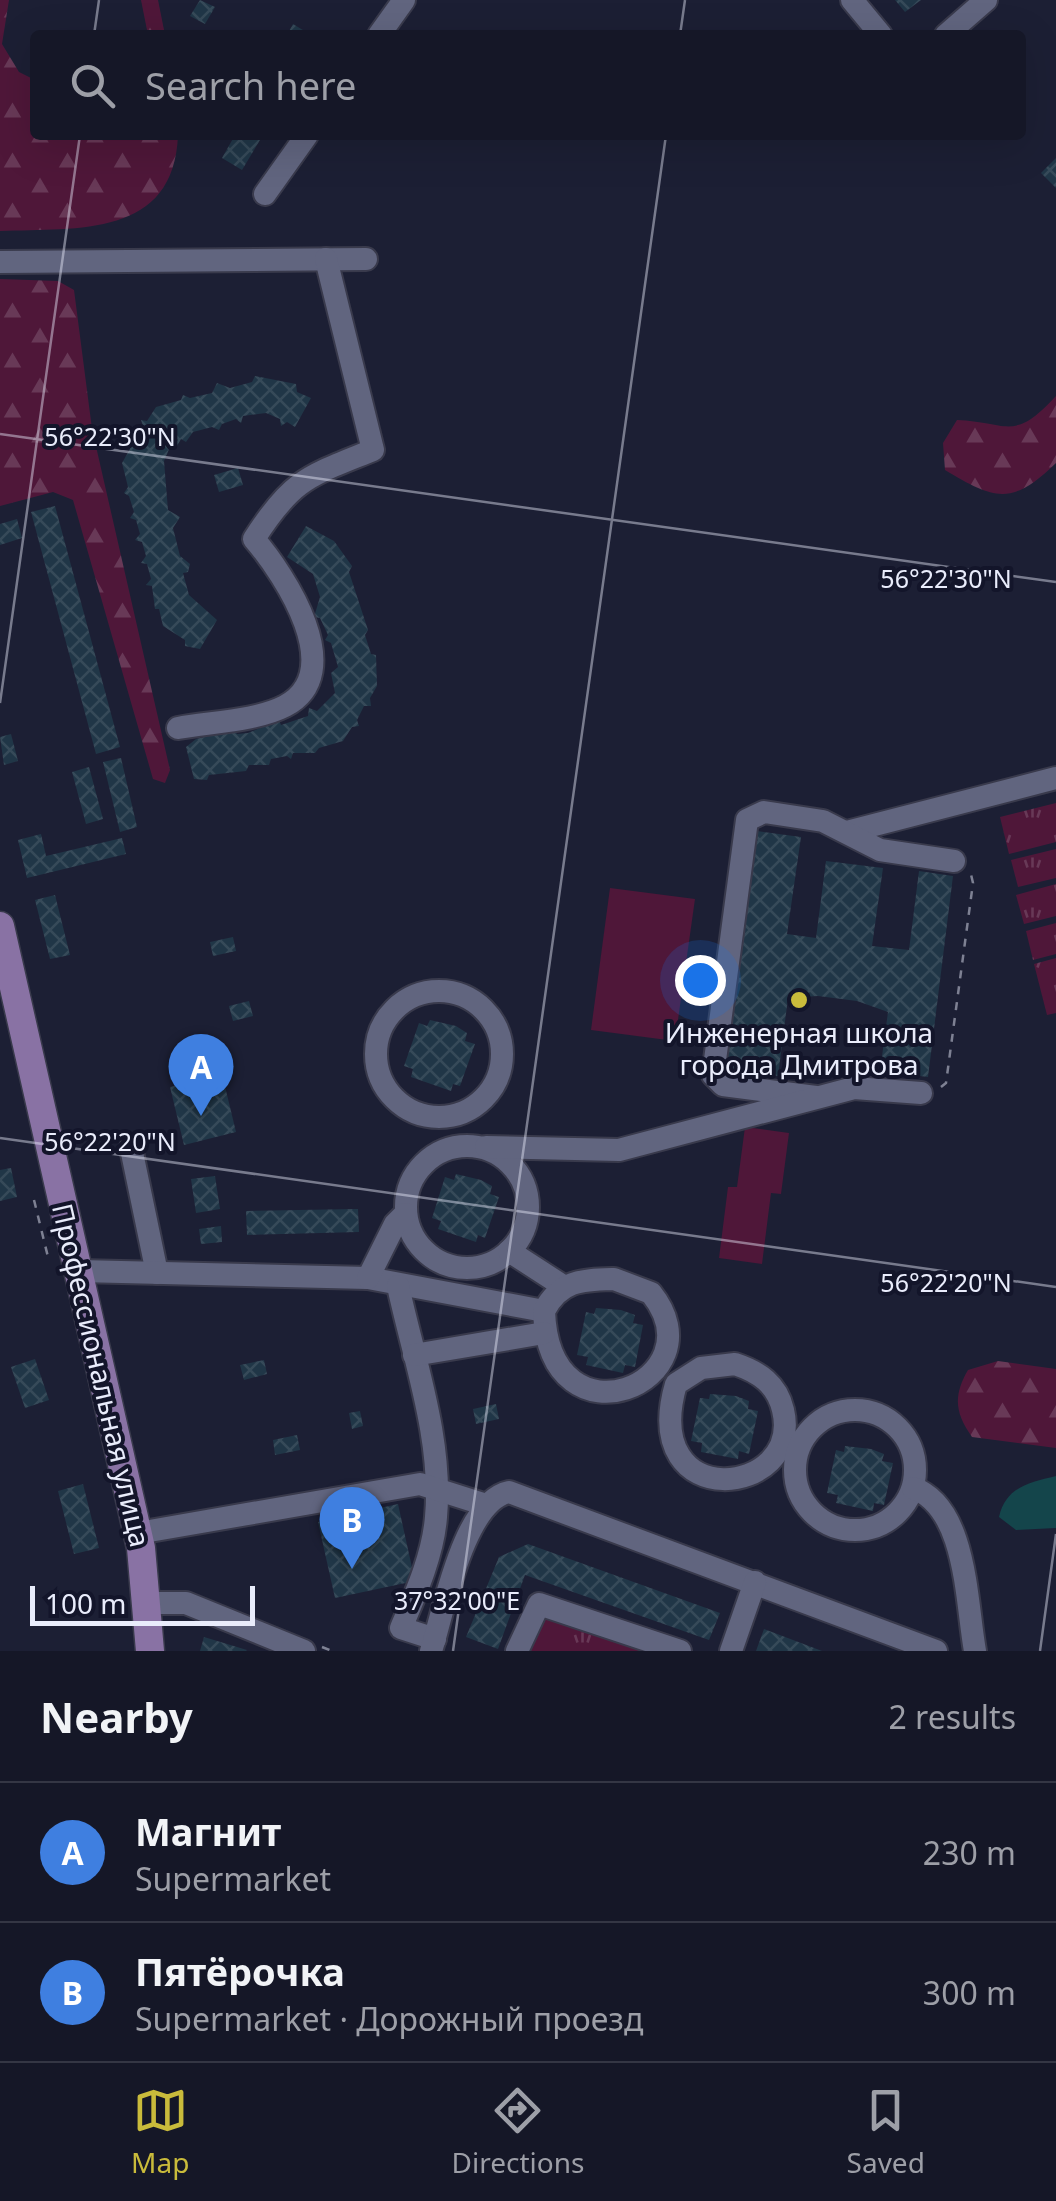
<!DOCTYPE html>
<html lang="en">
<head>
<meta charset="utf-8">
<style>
  :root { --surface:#151727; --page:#1e202f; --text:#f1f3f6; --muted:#9d9fa7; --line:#343644; --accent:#c9bb3b }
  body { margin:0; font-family:"Noto Sans",sans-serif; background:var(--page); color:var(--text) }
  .scale { position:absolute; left:30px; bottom:25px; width:225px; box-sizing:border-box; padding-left:10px; border:5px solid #e9ecfb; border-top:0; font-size:28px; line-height:35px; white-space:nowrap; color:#e9ecfb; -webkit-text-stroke:8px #13152a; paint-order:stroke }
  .you { position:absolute; left:700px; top:980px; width:35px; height:35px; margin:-25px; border:8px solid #fff; border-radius:50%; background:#1a73e8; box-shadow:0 0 0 15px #1a73e833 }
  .badge { display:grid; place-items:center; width:65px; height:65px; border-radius:50%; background:var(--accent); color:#fff; font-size:32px; font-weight:700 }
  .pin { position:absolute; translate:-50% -82px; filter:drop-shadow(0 2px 5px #0008) }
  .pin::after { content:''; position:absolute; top:52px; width:35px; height:30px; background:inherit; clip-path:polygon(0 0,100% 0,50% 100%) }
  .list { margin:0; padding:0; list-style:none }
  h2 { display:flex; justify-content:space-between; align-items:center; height:130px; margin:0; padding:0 40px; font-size:42px }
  h2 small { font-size:32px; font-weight:400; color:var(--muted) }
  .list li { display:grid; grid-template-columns:65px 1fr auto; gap:30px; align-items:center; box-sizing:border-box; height:140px; padding:0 40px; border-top:2px solid var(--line) }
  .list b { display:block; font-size:38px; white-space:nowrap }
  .list p { margin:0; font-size:32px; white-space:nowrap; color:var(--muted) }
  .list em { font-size:32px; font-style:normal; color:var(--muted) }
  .icon { flex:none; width:55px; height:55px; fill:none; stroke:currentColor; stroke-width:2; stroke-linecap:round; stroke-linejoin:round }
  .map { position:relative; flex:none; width:1056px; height:1651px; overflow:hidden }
  .search { position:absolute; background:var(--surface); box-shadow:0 10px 40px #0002; left:30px; right:30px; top:30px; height:110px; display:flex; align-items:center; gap:25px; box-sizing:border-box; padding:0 35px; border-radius:10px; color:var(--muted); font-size:38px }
  .sheet { height:410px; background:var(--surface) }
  nav { display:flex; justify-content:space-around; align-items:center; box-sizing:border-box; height:140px; border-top:2px solid var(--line); background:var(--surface); font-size:28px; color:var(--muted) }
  nav a { display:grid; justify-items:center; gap:5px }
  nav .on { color:var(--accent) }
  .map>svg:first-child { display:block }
</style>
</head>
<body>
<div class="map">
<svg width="1056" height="1651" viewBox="0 0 1056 1651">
  <defs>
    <pattern id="forest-firs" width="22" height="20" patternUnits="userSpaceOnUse" patternTransform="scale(2.5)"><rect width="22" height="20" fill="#4f1739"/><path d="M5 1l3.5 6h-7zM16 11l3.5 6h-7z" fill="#683957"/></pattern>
    <pattern id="park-tufts" width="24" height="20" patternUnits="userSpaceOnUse" patternTransform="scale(2.5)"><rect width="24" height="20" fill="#4f1739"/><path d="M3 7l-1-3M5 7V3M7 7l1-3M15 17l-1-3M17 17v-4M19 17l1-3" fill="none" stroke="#683957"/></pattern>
    <pattern id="building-cross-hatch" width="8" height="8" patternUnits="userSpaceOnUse" patternTransform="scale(2.5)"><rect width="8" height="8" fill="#203647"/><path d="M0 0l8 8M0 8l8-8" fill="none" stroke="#364a59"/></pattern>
  </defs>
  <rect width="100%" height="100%" fill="#1c1f34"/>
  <g fill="url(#forest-firs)">
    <path d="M 0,0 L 9,0 L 2,44 L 19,72 L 35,80 L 35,135 L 178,135 C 174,238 78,228 0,231 Z"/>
    <polygon points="141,0 158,0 165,35 148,35"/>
    <polygon points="0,279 58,281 74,290 92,429 170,770 165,783 153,779 73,500 53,492 0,506"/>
    <path d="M 1056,396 L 1056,463 C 1012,506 995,500 945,470 L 943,443 L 957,420 C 1008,422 1013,443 1056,396 Z"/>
    <path d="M 998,1361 L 1056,1369 L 1056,1448 L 972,1437 C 955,1413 953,1396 968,1370 Z"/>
  </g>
  <g fill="url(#park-tufts)">
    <polygon points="1056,803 1056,842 1009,854 1000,817"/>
    <polygon points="1056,849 1056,878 1018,887 1011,860"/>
    <polygon points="1056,884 1056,916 1024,924 1016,895"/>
    <polygon points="1056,923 1056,954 1033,960 1026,931"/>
    <polygon points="1056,958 1056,1013 1047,1015 1034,964"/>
    <polygon points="541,1610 650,1651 525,1651"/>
  </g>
  <g fill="#4f1739">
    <polygon points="610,888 695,899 675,1041 591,1030"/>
    <polygon points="745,1127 789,1133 781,1194 771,1193 762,1264 719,1258 728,1187 737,1187"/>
  </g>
  <path fill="#14454b" d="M 1056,1476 L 1056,1528 L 1016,1530 L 999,1517 C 1006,1487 1028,1483 1056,1476 Z"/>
  <g fill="url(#building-cross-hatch)">
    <polygon points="200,0 215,7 205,24 190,16"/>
    <polygon points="895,0 921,0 905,12"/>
    <polygon points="293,24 311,35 287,35"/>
    <polygon points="235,135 263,135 242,170 222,158"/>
    <polygon points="1056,158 1056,188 1041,173"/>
    <polygon points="255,376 296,384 297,392 311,398 295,427 287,422 281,426 280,419 266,413 243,416 241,423 236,419 222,424 219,430 212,427 193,432 186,442 181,439 176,448 170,447 164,461 168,510 180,517 173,528 180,556 190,564 188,572 183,573 189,595 217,620 200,649 185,646 185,640 163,626 159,609 155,609 152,586 146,585 151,579 147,564 141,563 146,556 142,542 135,540 140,534 136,520 130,518 134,512 129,496 124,493 128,487 122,463 130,449 127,443 134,442 143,426 141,420 147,421 156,407 181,400 183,395 190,398 212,393 217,383 230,388 252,382"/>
    <polygon points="238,468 243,485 219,492 214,475"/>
    <polygon points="55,506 120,747 96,754 31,512"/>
    <polygon points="17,519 22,538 0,545 0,524"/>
    <polygon points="306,526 334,541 352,566 349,572 368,630 365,635 371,654 376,655 377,686 370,698 371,706 364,706 357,720 359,726 352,727 343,741 319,748 315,753 293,753 291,759 287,756 271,759 269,765 249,765 246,771 209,775 207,780 194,779 186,747 196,739 234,730 237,734 248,733 279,720 281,725 308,716 309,708 317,711 335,693 331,673 338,667 331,643 325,640 328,635 320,618 314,617 320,597 313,574 287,557"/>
    <polygon points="11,734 18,761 4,765 0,737"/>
    <polygon points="121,758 137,827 120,832 103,762"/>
    <polygon points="89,767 103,819 86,824 72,772"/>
    <polygon points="757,831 801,837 787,934 816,938 826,861 883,868 872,946 909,950 919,871 953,876 928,1077 880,1071 888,1012 857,1001 818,996 788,998 778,1076 720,1069"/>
    <polygon points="41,834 46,856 122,838 126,854 27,878 18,840"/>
    <polygon points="55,895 70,955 50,959 35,900"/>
    <polygon points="233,937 236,951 213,956 210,942"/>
    <polygon points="249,1001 253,1016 233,1021 229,1006"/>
    <polygon points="430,1020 456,1026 467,1033 465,1041 475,1044 460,1086 453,1084 451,1091 411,1077 413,1069 404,1066 419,1023 427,1026"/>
    <polygon points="222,1074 236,1132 184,1145 170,1087"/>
    <polygon points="11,1168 17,1197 0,1201 0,1170"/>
    <polygon points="456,1174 481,1180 492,1186 490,1194 499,1197 485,1238 478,1235 476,1242 438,1229 441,1221 432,1218 445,1177 454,1180"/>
    <polygon points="215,1176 220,1209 196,1213 191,1179"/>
    <polygon points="358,1209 359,1232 247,1235 246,1211"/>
    <polygon points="221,1226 222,1242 201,1244 199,1229"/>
    <polygon points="596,1308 621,1310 635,1315 633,1323 643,1325 635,1367 625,1365 623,1373 586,1365 588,1357 577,1355 586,1312 594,1314"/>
    <polygon points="35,1359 49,1400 25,1408 11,1367"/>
    <polygon points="264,1360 267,1374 244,1380 240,1365"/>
    <polygon points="710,1394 736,1396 749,1401 748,1409 758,1411 749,1454 739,1451 738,1459 701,1452 702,1443 691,1441 700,1398 709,1399"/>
    <polygon points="496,1404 499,1419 476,1424 473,1409"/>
    <polygon points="360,1411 363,1426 352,1429 349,1413"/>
    <polygon points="297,1435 300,1450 275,1455 273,1440"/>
    <polygon points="845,1446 871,1449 884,1454 882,1461 893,1463 884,1505 874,1503 873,1511 836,1503 838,1495 827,1493 836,1450 844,1452"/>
    <polygon points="83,1484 99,1548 74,1554 58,1491"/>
    <polygon points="398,1504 415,1581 335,1598 318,1522"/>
    <polygon points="528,1544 720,1613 709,1640 525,1575 498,1649 466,1637 499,1557"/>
    <polygon points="764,1629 822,1651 756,1651"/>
    <polygon points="204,1637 247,1650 246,1651 200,1651"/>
  </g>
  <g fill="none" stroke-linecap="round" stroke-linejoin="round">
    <g stroke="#393a4c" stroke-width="26">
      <g id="minor">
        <polyline points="852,0 881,35"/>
        <polyline points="379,35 404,0"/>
        <polyline points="946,35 986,0"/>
        <polyline points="265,194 307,135"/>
        <polyline points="0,262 366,259"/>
        <path d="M 178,728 C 210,722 256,721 285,706 C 349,673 285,575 254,539 C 293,478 309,476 373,450 L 326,259"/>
        <polyline points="847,832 1056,778"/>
        <circle cx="439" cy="1054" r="63"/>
        <polyline points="816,1097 723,1085 713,1075 747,820 764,812 823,821 880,850 954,861"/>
        <circle cx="467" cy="1207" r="61"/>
        <polyline points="486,1147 619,1150 854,1088 921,1093"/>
        <polyline points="131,1148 157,1273"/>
        <polyline points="509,1251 563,1286"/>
        <polyline points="80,1271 368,1278 544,1311"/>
        <polyline points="368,1278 395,1224 405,1214"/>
        <path d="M 614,1279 L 651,1293 C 722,1381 549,1454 544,1311 C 560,1280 582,1280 614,1279 Z"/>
        <path d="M 398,1286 C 414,1360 443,1440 436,1517 C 433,1555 416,1593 401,1628 L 435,1639"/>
        <polyline points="414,1355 544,1333"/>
        <path d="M 735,1364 C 759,1372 777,1384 783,1410 C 804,1497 638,1516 676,1384 L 701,1368 Z"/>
        <circle cx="855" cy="1470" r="60"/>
        <path d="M 913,1488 C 967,1507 966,1602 975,1651"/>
        <polyline points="138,1533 420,1484 483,1504"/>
        <polyline points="150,1603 186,1603 304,1651"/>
        <path d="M 431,1651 C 444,1610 464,1501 509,1492 L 936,1651"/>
        <polyline points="517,1651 539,1604 680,1651"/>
        <polyline points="731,1651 755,1582"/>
      </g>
    </g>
    <g stroke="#393a4c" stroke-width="31">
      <polyline id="major" points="0,926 141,1548 150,1651"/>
    </g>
    <g stroke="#7e8193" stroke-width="2.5" stroke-dasharray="8 8" stroke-linecap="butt">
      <polyline points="941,1087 946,1083 973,883 970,870"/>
      <polyline points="34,1200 48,1257"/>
      <polyline points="322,1647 332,1651"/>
    </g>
    <use href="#minor" stroke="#61657f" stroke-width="22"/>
    <use href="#major" stroke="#8972a4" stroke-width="28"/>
  </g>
  <path fill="none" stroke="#e9ecfb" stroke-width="2.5" stroke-opacity="0.45" d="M 94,35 L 99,0M 680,35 L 685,0M 0,434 L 1056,582M 0,703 L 80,135M 0,1138 L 1056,1287M 453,1651 L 666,135M 1040,1651 L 1056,1534"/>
  <circle fill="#c9bb3b" stroke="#13152a" stroke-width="4" cx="799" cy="1000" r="10"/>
  <g text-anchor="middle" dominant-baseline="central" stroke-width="8" stroke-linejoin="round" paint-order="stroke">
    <g font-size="28" fill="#e9ecfb" stroke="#13152a">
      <text x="799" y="1032">Инженерная школа<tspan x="799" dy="32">города Дмитрова</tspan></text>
    </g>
    <g font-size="28" fill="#e9ecfb" stroke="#13152a">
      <text transform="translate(102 1375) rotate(77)">Профессиональная улица</text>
    </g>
  </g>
  <g font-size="25" text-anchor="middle" fill="#e9ecfb" stroke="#13152a" stroke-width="8" stroke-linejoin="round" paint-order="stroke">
    <text x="110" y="446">56°22'30"N</text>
    <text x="946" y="588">56°22'30"N</text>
    <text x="110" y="1151">56°22'20"N</text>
    <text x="946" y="1292">56°22'20"N</text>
    <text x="457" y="1610">37°32'00"E</text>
  </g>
</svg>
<div class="scale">100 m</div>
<div class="you"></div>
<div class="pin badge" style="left:201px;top:1116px;background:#3f7fe0">A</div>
<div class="pin badge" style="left:352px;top:1569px;background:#3f7fe0">B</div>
<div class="search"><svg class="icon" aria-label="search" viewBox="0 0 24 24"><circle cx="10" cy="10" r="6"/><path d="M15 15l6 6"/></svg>Search here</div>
</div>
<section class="sheet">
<h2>Nearby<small>2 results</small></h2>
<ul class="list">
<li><span class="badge" style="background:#3f7fe0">A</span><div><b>Магнит</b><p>Supermarket</p></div><em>230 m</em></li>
<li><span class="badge" style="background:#3f7fe0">B</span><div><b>Пятёрочка</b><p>Supermarket · Дорожный проезд</p></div><em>300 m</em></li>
</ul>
</section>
<nav>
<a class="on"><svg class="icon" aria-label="map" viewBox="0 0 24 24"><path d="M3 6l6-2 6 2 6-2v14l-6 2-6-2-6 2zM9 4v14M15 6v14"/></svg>Map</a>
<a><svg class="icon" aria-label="directions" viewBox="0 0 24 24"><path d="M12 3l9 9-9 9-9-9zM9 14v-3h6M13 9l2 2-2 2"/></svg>Directions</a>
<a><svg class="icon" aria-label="saved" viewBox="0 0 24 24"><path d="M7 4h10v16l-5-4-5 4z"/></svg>Saved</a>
</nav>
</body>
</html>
